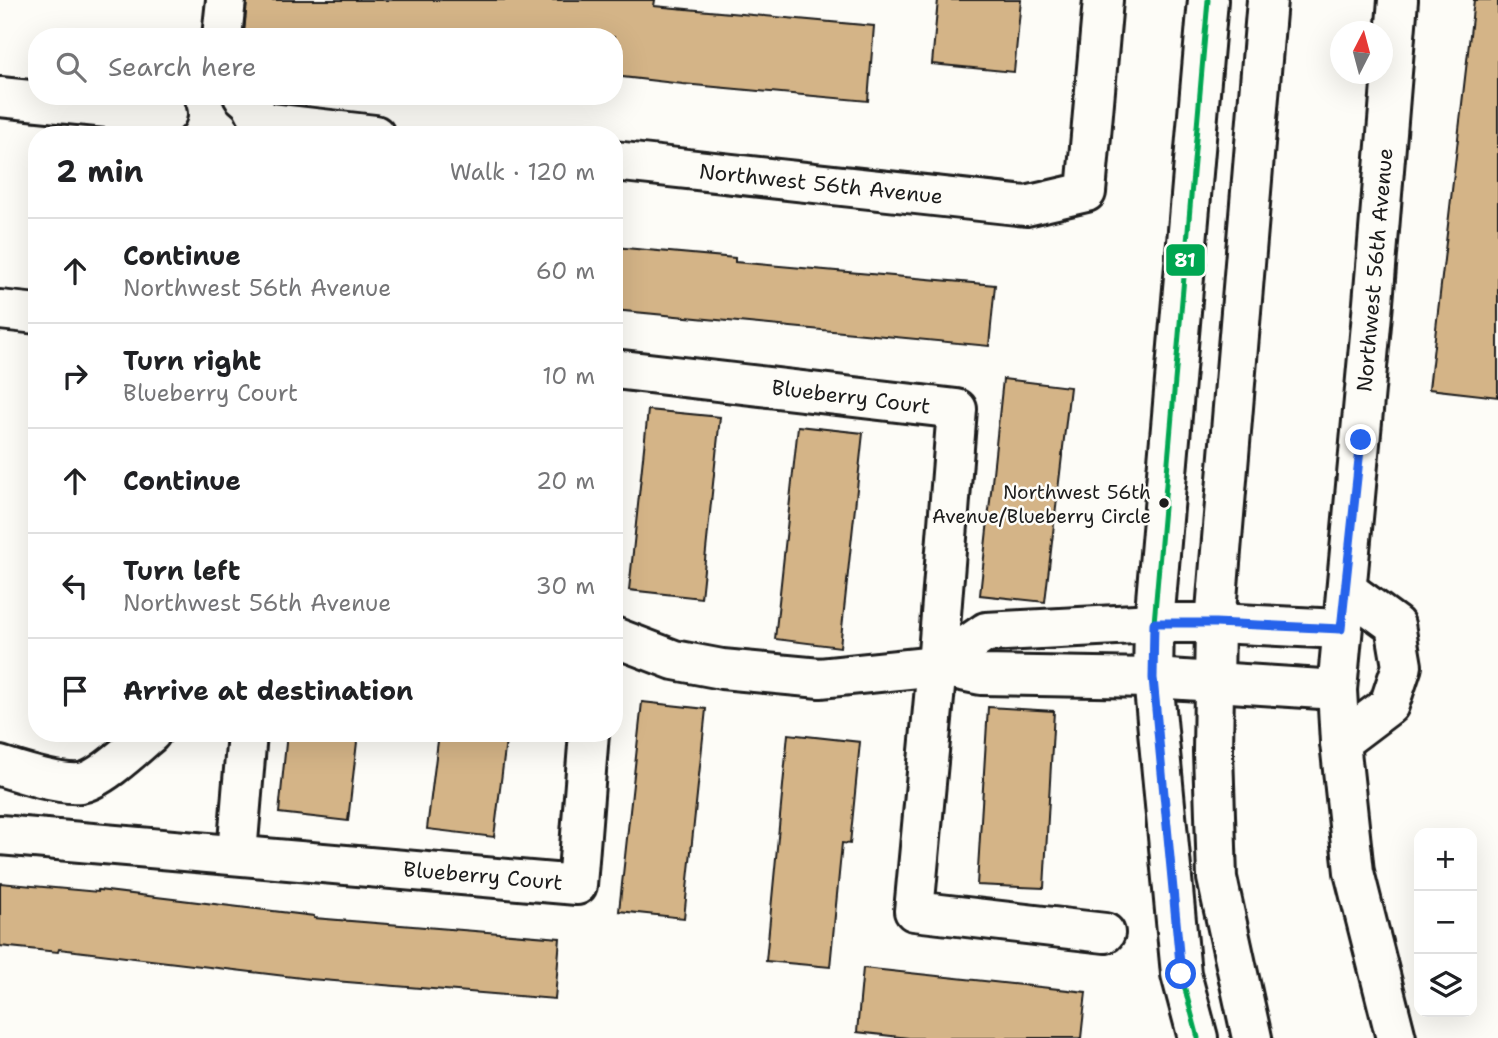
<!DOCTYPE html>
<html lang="en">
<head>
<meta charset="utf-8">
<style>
  :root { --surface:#fff; --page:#f2f2f2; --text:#202124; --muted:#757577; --line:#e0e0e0 }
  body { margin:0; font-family:"Shantell Sans",sans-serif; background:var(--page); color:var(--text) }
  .controls { position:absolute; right:21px; bottom:21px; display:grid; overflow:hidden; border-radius:14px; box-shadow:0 7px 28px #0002 }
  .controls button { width:63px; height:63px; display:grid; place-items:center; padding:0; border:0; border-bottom:2px solid var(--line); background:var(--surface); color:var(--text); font:35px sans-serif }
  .compass { position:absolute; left:1330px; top:21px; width:63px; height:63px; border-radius:50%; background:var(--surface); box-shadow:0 7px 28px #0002; rotate:6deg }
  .stop { position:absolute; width:21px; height:21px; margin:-16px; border:5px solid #2563eb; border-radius:50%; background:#fff }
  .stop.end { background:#2563eb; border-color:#fff; box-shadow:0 2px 7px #0008 }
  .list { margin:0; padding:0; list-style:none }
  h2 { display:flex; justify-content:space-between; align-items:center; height:91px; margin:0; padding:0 28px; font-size:30px }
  h2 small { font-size:23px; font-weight:400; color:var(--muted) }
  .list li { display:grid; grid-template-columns:46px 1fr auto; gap:21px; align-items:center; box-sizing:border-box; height:105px; padding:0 28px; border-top:2px solid var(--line) }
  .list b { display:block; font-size:26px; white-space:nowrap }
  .list p { margin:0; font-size:23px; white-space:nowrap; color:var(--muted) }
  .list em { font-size:23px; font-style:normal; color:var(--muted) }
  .icon { flex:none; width:38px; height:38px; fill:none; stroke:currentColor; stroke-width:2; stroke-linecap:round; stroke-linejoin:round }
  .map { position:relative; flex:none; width:1498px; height:1038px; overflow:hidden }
  .search { position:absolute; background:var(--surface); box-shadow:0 7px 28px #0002; left:28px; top:28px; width:595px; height:77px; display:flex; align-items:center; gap:18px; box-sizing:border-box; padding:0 24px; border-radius:28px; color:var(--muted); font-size:26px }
  .panel { position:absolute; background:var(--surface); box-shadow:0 7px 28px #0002; left:28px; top:126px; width:595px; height:616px; border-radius:28px }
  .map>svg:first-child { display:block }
</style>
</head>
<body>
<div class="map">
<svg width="1498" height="1038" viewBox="0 0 1498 1038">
  <rect width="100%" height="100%" fill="#fdfcf7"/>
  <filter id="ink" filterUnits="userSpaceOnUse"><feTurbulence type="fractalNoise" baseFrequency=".0143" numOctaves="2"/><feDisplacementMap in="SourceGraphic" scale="14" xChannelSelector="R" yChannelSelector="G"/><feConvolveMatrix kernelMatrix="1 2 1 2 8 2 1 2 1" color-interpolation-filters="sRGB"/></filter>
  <g filter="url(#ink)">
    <g fill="#d4b487" stroke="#1c1c1c" stroke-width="2">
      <polygon points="247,0 655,0 654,6 874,26 868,101 683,84 614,76 614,37 268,37 244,34"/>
      <polygon points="938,0 1021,0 1014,72 932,64"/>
      <polygon points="1474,0 1498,0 1498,397 1429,389"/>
      <polygon points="614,247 735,258 735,262 995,285 989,346 614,310"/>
      <polygon points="1003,379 1070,387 1045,602 980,595"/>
      <polygon points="648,410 720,417 701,598 629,590"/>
      <polygon points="798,426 863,433 840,647 775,639"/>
      <polygon points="642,702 706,709 684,918 619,911"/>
      <polygon points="988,707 1054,711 1044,888 977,885"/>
      <polygon points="287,733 358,733 348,821 279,813"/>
      <polygon points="439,733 507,733 494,837 427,829"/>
      <polygon points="788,734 860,742 850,844 842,843 830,967 766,961"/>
      <polygon points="0,883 98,892 98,890 314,916 314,918 560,938 555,999 310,979 59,949 58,952 0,946"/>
      <polygon points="863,968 1086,992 1081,1038 909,1038 857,1032"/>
    </g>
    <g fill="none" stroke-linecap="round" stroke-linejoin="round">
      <g stroke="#1c1c1c" stroke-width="44">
        <g id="minor">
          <polyline points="222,37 226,0"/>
          <polyline points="243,96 251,103 261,122"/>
          <polyline points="0,97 167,114"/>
          <polyline points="261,122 375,135"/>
          <polyline points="614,161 1026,206 1086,192 1103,0"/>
          <polyline points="0,310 37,314"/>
          <polyline points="614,369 957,409 937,666 914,911 1105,933"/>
          <polyline points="614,637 674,660 722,669 820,678 937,666 981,675 1153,678 1337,690"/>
          <polyline points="937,666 986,632 1154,623 1215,623 1341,629"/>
          <polyline points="1340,742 1389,705 1402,666 1395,625 1347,590"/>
          <path d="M 0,766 C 22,773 58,785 80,783 C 99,781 136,746 151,733"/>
          <polyline points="0,835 577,885 589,733"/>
          <polyline points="237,854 247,733"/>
          <polyline points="1198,1038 1181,974 1153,678 1154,623 1208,0"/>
          <polyline points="1252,1038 1217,878 1213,752 1215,623 1267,0"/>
          <polyline points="1396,1038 1354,872 1340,742 1337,690 1373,303 1398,0"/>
        </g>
      </g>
      <use href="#minor" stroke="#fdfcf7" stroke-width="38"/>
      <g stroke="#fdfcf7" stroke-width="10">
        <polyline id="bus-1" points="1198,1038 1181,974 1153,678 1154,623 1208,0"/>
      </g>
      <use href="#bus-1" stroke="#00a651" stroke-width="5"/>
    </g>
  </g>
  <g fill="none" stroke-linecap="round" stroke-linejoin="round" filter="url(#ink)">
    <polyline stroke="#2563eb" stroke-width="9" points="1181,974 1153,678 1154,623 1215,623 1341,629 1361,440"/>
  </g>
  <circle fill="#1c1c1c" stroke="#fdfcf7" stroke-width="2.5" cx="1164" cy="503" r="6"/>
  <g text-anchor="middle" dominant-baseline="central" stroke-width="5" stroke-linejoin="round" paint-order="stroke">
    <g font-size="19" fill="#1c1c1c" stroke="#fdfcf7" text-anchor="end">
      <text x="1151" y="492">Northwest 56th<tspan x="1151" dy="24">Avenue/Blueberry Circle</tspan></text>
    </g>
    <g font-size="21" fill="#1c1c1c" stroke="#fdfcf7">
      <text transform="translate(821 184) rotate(6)">Northwest 56th Avenue</text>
      <text transform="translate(1375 270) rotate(-85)">Northwest 56th Avenue</text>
      <text transform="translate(851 397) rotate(7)">Blueberry Court</text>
      <text transform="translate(483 876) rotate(5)">Blueberry Court</text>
    </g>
  </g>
  <rect stroke="#fdfcf7" stroke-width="2.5" x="1165" y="243" width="41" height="34" rx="7" fill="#00a651"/>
  <g font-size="19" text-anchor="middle" font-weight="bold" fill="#fff">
    <text x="1185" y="267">81</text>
  </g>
</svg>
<div class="controls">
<button>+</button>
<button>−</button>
<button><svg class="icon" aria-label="layers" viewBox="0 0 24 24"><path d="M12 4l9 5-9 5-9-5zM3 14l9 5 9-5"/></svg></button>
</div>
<svg class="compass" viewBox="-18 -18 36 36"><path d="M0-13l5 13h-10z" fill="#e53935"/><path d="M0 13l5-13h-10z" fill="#757577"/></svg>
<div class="stop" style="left:1181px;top:974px"></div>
<div class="stop end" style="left:1361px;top:440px"></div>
<div class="search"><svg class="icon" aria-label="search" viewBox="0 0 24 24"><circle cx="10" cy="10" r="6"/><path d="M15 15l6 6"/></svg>Search here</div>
<section class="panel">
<h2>2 min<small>Walk · 120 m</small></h2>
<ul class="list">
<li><svg class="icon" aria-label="ahead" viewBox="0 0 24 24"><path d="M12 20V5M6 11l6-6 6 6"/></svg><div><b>Continue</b><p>Northwest 56th Avenue</p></div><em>60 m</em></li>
<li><svg class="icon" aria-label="right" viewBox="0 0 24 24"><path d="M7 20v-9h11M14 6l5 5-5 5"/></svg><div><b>Turn right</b><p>Blueberry Court</p></div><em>10 m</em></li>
<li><svg class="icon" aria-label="ahead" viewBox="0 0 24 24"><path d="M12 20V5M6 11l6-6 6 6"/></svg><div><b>Continue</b></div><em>20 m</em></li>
<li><svg class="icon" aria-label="left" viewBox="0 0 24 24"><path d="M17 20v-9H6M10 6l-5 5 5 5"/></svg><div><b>Turn left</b><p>Northwest 56th Avenue</p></div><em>30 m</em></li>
<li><svg class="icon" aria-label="arrive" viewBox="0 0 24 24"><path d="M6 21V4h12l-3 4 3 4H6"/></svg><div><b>Arrive at destination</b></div></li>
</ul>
</section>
</div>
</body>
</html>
